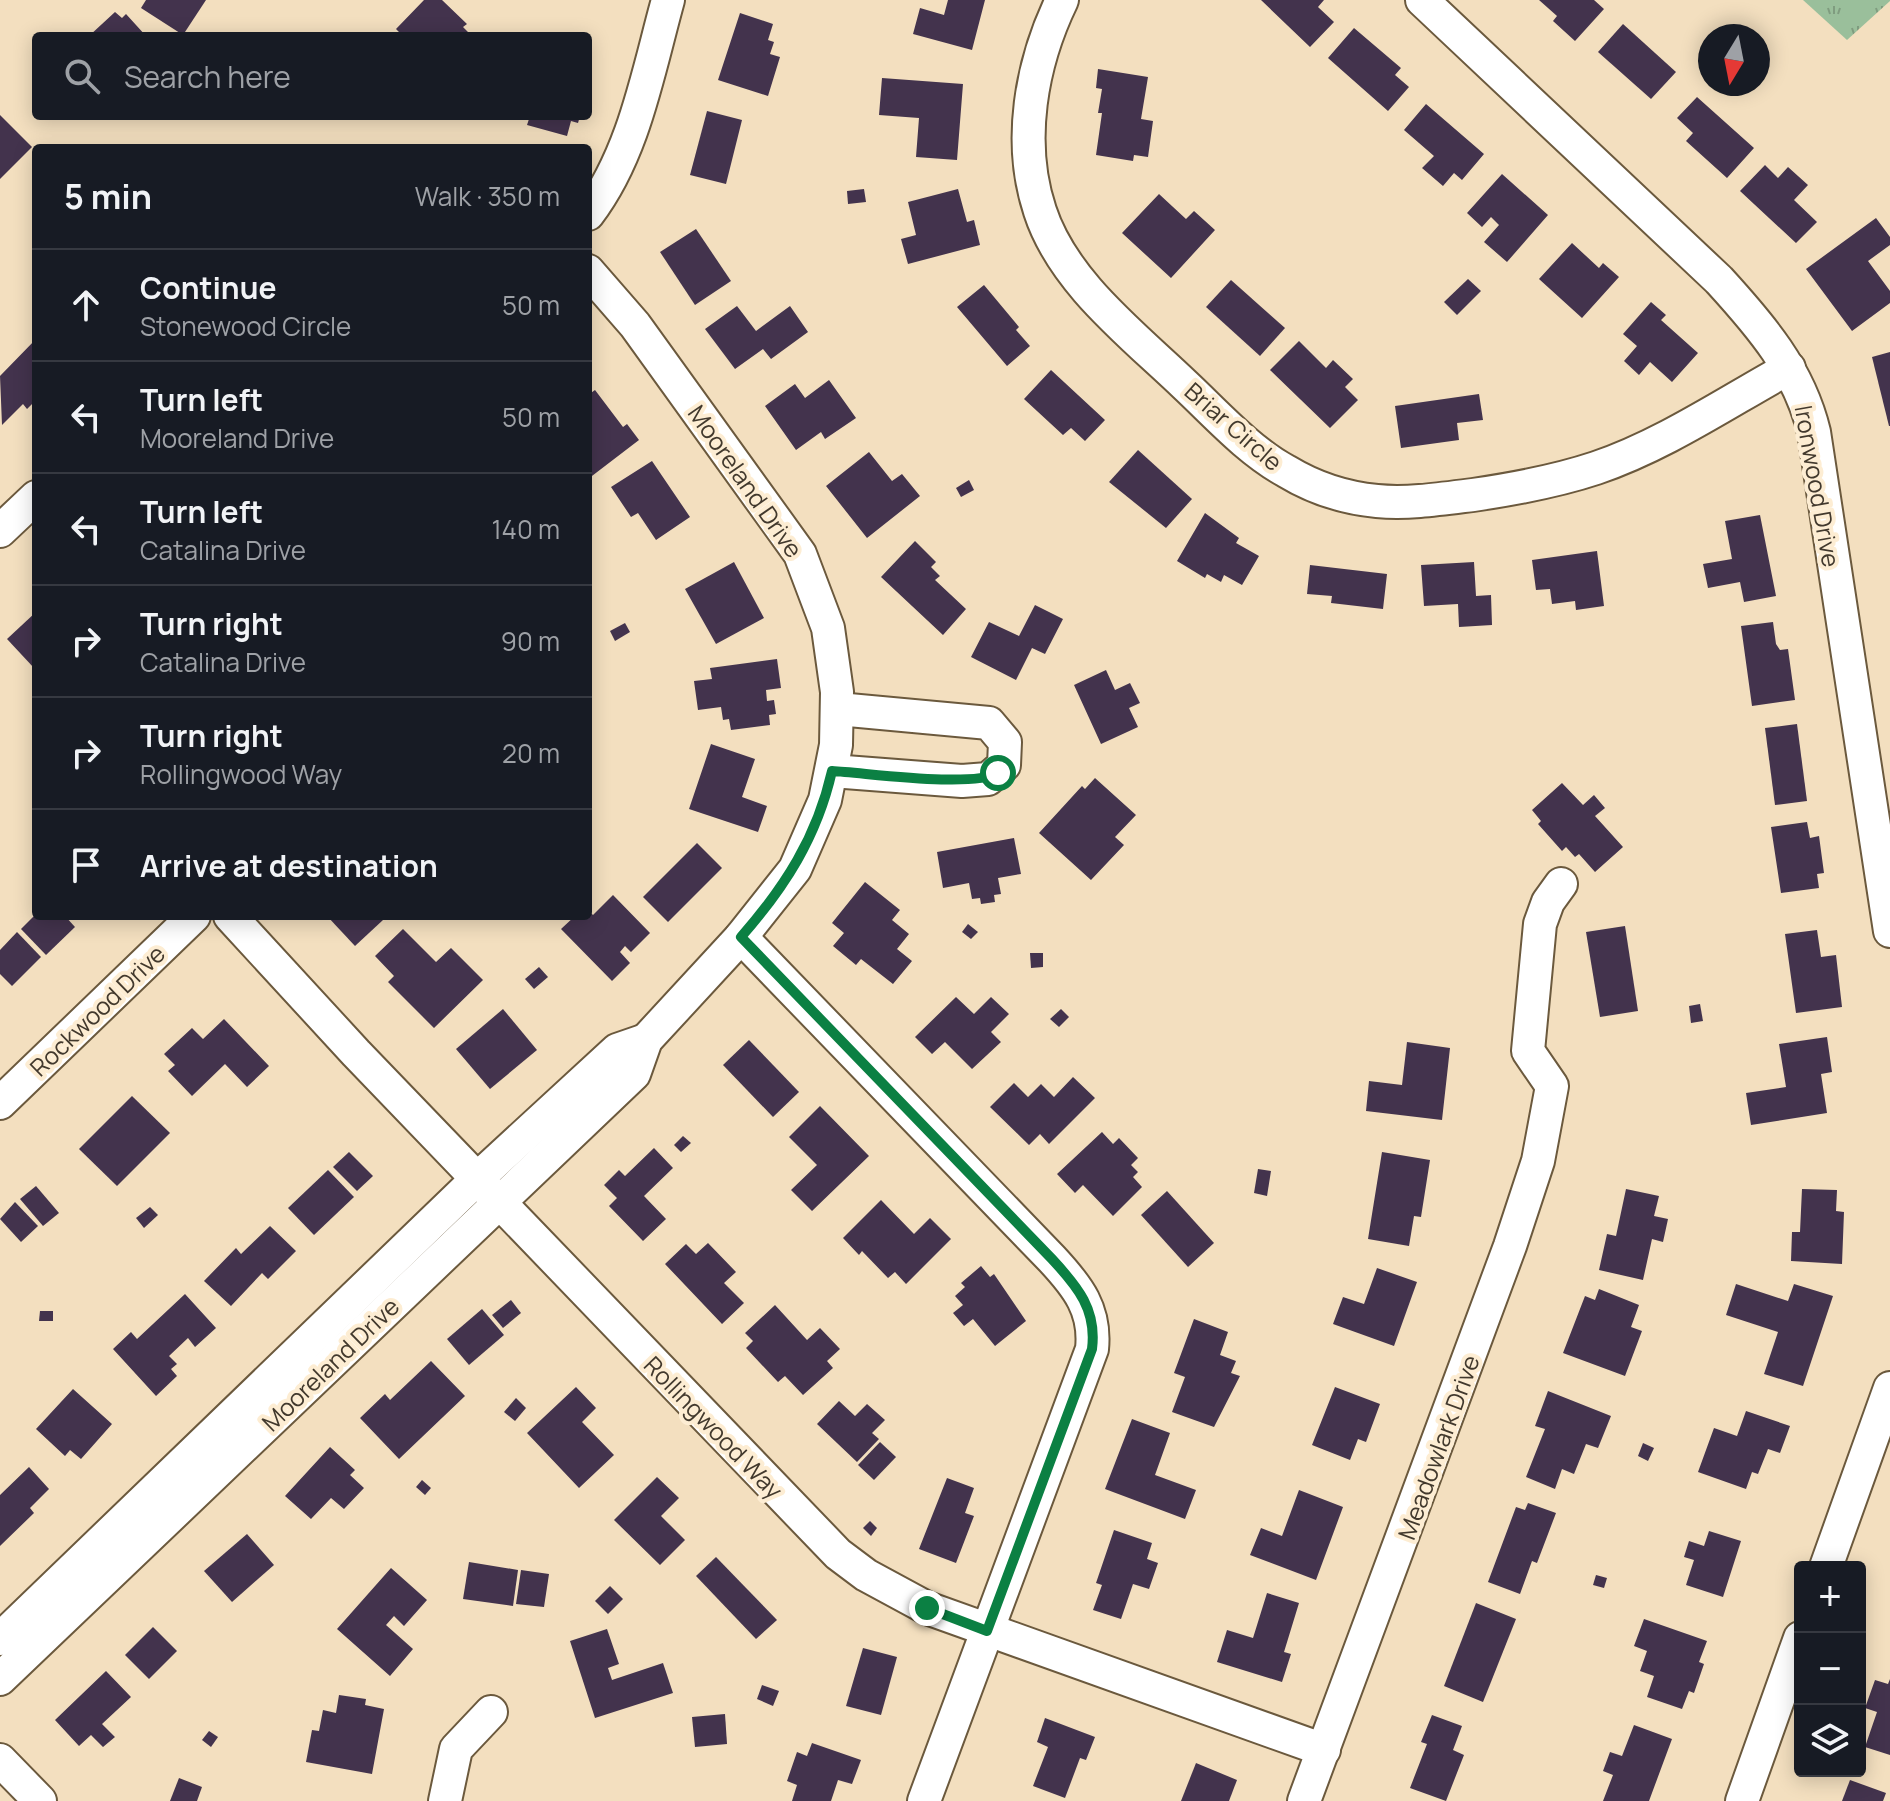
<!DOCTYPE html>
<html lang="en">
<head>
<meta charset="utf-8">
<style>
  :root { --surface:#171b24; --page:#242831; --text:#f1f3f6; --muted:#9ea1a6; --line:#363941 }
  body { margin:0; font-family:Manrope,sans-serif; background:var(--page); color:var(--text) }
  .controls { position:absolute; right:24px; bottom:24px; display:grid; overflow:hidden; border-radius:8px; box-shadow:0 4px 20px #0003 }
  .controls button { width:72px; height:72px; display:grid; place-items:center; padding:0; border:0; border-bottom:2px solid var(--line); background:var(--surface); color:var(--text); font:40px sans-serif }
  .compass { position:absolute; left:1698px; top:24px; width:72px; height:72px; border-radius:50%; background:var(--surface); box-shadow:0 4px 20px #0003; rotate:190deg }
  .stop { position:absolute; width:24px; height:24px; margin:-18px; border:6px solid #0b8043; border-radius:50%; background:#fff }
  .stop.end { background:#0b8043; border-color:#fff; box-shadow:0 2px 8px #0008 }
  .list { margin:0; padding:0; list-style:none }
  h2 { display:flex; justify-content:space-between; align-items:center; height:104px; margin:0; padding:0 32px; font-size:34px }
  h2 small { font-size:26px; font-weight:400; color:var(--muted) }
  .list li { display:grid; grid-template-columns:52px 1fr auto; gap:24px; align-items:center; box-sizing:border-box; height:112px; padding:0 32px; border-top:2px solid var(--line) }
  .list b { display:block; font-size:30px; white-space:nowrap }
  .list p { margin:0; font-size:26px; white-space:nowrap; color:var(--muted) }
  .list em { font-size:26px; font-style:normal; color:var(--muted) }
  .icon { flex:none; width:44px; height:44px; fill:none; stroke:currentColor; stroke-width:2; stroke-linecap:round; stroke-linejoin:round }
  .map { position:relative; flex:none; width:1890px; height:1801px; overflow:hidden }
  .search { position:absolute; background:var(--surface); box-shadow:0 4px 20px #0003; left:32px; top:32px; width:560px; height:88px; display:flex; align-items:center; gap:20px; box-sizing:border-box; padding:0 28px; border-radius:8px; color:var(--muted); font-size:30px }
  .panel { position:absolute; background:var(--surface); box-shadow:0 4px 20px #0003; left:32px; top:144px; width:560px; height:776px; border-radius:8px }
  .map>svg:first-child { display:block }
</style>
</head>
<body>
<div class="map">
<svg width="1890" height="1801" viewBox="0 0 1890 1801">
  <defs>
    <pattern id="grass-tufts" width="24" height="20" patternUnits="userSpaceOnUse" patternTransform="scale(2)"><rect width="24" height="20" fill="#9abf9b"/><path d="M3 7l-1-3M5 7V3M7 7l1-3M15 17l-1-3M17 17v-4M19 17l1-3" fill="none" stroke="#7f9c7f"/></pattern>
  </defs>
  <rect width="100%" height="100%" fill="#f3dfbf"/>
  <polygon fill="url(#grass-tufts)" points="1803,0 1890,0 1890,1 1847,40"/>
  <g fill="#43334d">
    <polygon points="146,0 206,0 183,35 141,8"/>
    <polygon points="424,0 442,0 467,24 463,27 472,36 403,36 396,29"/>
    <polygon points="948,0 985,0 972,50 913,34 920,8 944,15"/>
    <polygon points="1261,0 1324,0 1318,7 1334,22 1310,47"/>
    <polygon points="1539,0 1594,0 1604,9 1575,41 1553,21 1557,16"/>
    <polygon points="115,12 122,18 126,14 146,36 89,36"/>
    <polygon points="740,13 773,24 768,40 774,42 770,54 780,57 768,96 718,80"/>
    <polygon points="1623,24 1676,72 1651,99 1598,52"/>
    <polygon points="1354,28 1401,68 1395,75 1409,87 1388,111 1328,58"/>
    <polygon points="1098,69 1148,77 1141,119 1153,121 1148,157 1134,155 1133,161 1096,155 1102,113 1098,113 1102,89 1096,88"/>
    <polygon points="882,78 963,84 957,160 916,157 919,118 879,115"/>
    <polygon points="1697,97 1754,148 1727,178 1686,141 1693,133 1677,118"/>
    <polygon points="1426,104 1484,154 1462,180 1454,173 1443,186 1422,168 1434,156 1404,130"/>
    <polygon points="707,111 742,120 726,184 690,175"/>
    <polygon points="0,115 32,147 0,179"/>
    <polygon points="530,116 580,116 578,123 571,121 567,136 527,125"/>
    <polygon points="1765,165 1778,178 1788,167 1808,185 1794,200 1817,222 1796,243 1740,191"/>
    <polygon points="1502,174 1548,215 1507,262 1484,242 1499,225 1491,217 1482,227 1467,213"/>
    <polygon points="864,189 866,202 848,204 847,191"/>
    <polygon points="958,189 967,222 974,220 980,245 908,264 901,239 916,235 908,202"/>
    <polygon points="1159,194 1186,219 1194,211 1215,230 1171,278 1122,233"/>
    <polygon points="1876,218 1890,237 1890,245 1868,261 1890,291 1890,303 1852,331 1806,269"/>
    <polygon points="696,229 731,281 695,305 660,252"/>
    <polygon points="1572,243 1599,268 1603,263 1619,277 1582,318 1539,279"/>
    <polygon points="1468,279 1481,291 1457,315 1444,302"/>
    <polygon points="1231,280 1285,328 1260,356 1206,307"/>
    <polygon points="984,285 1019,327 1016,330 1030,346 1007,366 957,307"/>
    <polygon points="1651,302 1666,315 1661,320 1698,353 1672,382 1650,362 1639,375 1624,361 1637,346 1623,334"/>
    <polygon points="737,306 756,331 790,306 808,332 771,359 763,349 735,369 705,329"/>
    <polygon points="36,339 36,400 27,409 23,404 2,425 0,376"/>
    <polygon points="1299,341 1326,368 1333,360 1353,379 1345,387 1358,400 1330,428 1270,370"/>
    <polygon points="1890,352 1890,426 1889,426 1872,357"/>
    <polygon points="1051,370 1105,420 1085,441 1071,428 1063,435 1024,399"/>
    <polygon points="829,380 856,418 825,439 821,432 796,450 765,406 795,384 805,398"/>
    <polygon points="595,390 623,427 627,424 639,440 588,479 588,395"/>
    <polygon points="1479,394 1483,420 1457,423 1459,440 1401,448 1395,406"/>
    <polygon points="1138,450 1192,499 1166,528 1109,482"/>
    <polygon points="869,452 892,481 902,474 920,496 867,538 826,486"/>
    <polygon points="652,461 690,517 656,540 638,513 631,517 611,487"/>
    <polygon points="969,480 974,490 961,497 956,488"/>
    <polygon points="1205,513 1239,538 1236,543 1259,556 1242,585 1224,575 1221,582 1207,574 1205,578 1177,561"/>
    <polygon points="1760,515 1776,596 1744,602 1740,582 1708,588 1703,564 1732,559 1725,521"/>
    <polygon points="915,541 936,562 931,567 940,576 935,580 966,609 943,635 881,577"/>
    <polygon points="1597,551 1604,606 1576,610 1575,601 1552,604 1550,589 1536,590 1532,560"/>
    <polygon points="734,562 764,618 716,644 685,589"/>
    <polygon points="1474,562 1476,596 1491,595 1492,625 1459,627 1458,604 1424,606 1421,565"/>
    <polygon points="1310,565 1387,574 1383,609 1331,603 1332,596 1307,594"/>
    <polygon points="1035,605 1063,619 1045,654 1032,648 1016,680 971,657 989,622 1019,636"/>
    <polygon points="36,612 36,667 34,668 7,639"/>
    <polygon points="1773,622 1776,644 1780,650 1788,649 1795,700 1752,706 1741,626"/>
    <polygon points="625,623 630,632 615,641 610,631"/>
    <polygon points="777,659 781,688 766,690 767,701 774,700 776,714 769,715 770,725 731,730 729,719 723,720 721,707 698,710 694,681 712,679 710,668"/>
    <polygon points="1106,670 1115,690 1130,683 1140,703 1129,708 1138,727 1101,744 1074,685"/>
    <polygon points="1797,724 1807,801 1775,805 1765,728"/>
    <polygon points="711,744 755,759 742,797 767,806 758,832 689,809"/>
    <polygon points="1095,778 1136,815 1115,837 1124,845 1091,880 1039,833 1082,786 1085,789"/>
    <polygon points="1562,783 1583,805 1594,795 1605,808 1595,816 1623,847 1595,872 1579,854 1575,857 1566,847 1562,851 1538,824 1541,821 1532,810"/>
    <polygon points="1807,822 1810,838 1819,836 1824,873 1817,874 1819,888 1781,893 1771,827"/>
    <polygon points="1014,838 1021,874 998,878 1001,894 994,895 995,902 981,904 980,898 972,899 969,883 943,888 937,852"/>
    <polygon points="697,843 722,868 668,922 643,897"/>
    <polygon points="865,882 900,910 892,920 909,934 897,949 912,961 893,984 861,959 856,965 833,946 844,933 832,923"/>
    <polygon points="613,895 650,933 631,952 625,946 620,952 630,963 612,981 561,929 575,916 588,916 588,910 593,915"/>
    <polygon points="34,916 65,916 75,927 46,955 21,929"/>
    <polygon points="327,916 380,916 383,920 355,946"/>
    <polygon points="968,924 978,932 971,939 962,932"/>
    <polygon points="1625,926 1638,1011 1600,1017 1586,932"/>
    <polygon points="403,929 436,962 451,948 483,980 434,1028 388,982 394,976 375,956"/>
    <polygon points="1817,930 1821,957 1836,955 1842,1007 1796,1013 1785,934"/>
    <polygon points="17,932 41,957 12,986 0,974 0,950"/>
    <polygon points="1030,953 1043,953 1043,967 1031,968"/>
    <polygon points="539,967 548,977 534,989 525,979"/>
    <polygon points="956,997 974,1014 991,997 1009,1014 991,1032 1001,1042 972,1069 945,1042 932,1054 915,1037"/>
    <polygon points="1700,1004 1703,1021 1691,1023 1689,1006"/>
    <polygon points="503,1009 537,1050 490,1089 456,1049"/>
    <polygon points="1061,1009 1069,1017 1059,1027 1050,1019"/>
    <polygon points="224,1019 269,1066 247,1087 225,1064 192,1096 168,1071 175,1065 164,1054 192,1028 203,1039"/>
    <polygon points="1827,1037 1832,1072 1821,1074 1827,1113 1751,1125 1746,1093 1786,1087 1779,1044"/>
    <polygon points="749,1040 799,1092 773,1117 723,1065"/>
    <polygon points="1407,1042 1450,1048 1442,1120 1366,1111 1369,1081 1402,1085"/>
    <polygon points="1073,1077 1095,1098 1049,1144 1040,1134 1029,1145 990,1107 1014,1083 1028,1097 1041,1084 1054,1097"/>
    <polygon points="132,1096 170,1133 117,1186 79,1149"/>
    <polygon points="820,1106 869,1156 812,1211 791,1190 817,1165 789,1137"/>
    <polygon points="1102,1132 1113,1144 1119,1138 1138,1158 1131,1165 1138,1172 1133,1177 1142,1187 1113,1216 1083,1185 1075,1193 1057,1174"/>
    <polygon points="683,1136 691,1143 681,1152 674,1145"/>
    <polygon points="654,1148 673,1168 644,1196 666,1219 643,1241 609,1206 617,1198 604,1185 619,1170 625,1176"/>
    <polygon points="349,1152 373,1176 357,1191 333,1167"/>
    <polygon points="1382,1152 1430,1160 1421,1217 1414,1216 1409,1246 1368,1239"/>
    <polygon points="1258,1169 1271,1171 1267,1196 1254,1193"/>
    <polygon points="328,1170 354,1197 314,1235 288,1208"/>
    <polygon points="36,1186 59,1213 43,1226 20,1199"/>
    <polygon points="1626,1189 1659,1196 1654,1216 1668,1219 1663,1242 1652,1239 1643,1280 1599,1270 1607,1234 1616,1236"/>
    <polygon points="1802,1189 1837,1190 1836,1211 1844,1212 1842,1264 1791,1261 1792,1232 1800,1232"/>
    <polygon points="1167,1191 1214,1243 1188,1267 1141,1215"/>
    <polygon points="881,1200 914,1234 930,1218 951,1239 906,1284 895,1272 888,1278 862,1251 859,1255 843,1238"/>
    <polygon points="15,1202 38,1226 21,1242 0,1219"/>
    <polygon points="150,1207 158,1215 144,1228 136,1218"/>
    <polygon points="270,1226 296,1251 268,1279 262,1273 231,1306 204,1281 236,1248 241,1254"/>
    <polygon points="708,1243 736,1272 724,1283 744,1303 722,1324 665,1264 686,1244 696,1254"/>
    <polygon points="981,1266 990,1277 994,1274 1026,1321 995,1346 973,1319 964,1326 953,1313 963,1305 955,1296 965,1287 961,1283"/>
    <polygon points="1377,1268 1417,1282 1394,1346 1333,1324 1343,1297 1364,1304"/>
    <polygon points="1736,1284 1788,1301 1794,1284 1833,1296 1803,1386 1764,1374 1778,1332 1726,1315"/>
    <polygon points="1599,1289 1639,1305 1631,1327 1642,1331 1625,1376 1563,1353 1585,1296 1595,1300"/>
    <polygon points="185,1294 216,1328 195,1347 188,1338 169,1356 177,1364 171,1369 177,1376 156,1396 113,1349 131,1332 137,1339"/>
    <polygon points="511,1300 521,1313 503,1328 492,1315"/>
    <polygon points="775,1305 807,1340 820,1328 840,1349 827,1361 833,1368 803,1395 785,1376 778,1382 746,1348 753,1341 745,1333"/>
    <polygon points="482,1309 504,1335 469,1365 447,1339"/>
    <polygon points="40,1311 53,1311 53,1321 39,1321"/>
    <polygon points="1194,1319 1228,1332 1220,1355 1236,1361 1231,1373 1240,1376 1214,1427 1172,1412 1185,1377 1174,1373"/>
    <polygon points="431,1361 465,1396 399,1459 360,1418 385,1394 390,1400"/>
    <polygon points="576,1387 596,1408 582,1422 614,1455 579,1488 527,1433"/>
    <polygon points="1335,1387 1380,1404 1366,1442 1358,1439 1350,1460 1312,1445"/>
    <polygon points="73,1389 112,1424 81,1459 70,1450 65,1456 36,1429"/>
    <polygon points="1548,1391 1611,1416 1598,1448 1586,1444 1574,1474 1562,1469 1555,1489 1526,1477 1545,1429 1535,1426"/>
    <polygon points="516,1398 526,1408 515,1421 504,1412"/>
    <polygon points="839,1401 855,1416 867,1404 885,1420 872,1433 879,1439 857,1462 817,1424"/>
    <polygon points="1746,1411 1790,1426 1780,1453 1768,1449 1758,1474 1752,1472 1746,1489 1698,1472 1714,1428 1737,1436"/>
    <polygon points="1132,1419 1170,1433 1155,1475 1196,1490 1185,1519 1105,1489"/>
    <polygon points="880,1442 896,1457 874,1480 858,1465"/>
    <polygon points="1643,1443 1654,1448 1648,1461 1638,1456"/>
    <polygon points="330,1447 355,1470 350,1475 364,1488 344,1509 331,1498 311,1519 285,1496"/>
    <polygon points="29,1467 49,1489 30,1508 34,1513 0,1546 0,1495"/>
    <polygon points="657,1477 679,1498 661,1516 685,1540 660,1565 614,1520"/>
    <polygon points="947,1478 974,1488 965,1513 974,1516 956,1563 919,1549"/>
    <polygon points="422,1480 431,1488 425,1495 416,1487"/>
    <polygon points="1299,1490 1343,1507 1316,1580 1250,1555 1261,1528 1282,1536"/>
    <polygon points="1528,1503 1556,1513 1537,1563 1532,1561 1520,1594 1488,1582 1516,1507 1525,1510"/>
    <polygon points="870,1521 877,1528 871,1536 863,1528"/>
    <polygon points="1114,1530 1152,1543 1147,1559 1158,1563 1149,1589 1133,1584 1121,1619 1093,1610 1102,1585 1096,1583"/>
    <polygon points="1709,1531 1741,1541 1723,1597 1686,1585 1694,1560 1684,1557 1689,1541 1704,1546"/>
    <polygon points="247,1534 274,1565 232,1602 204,1571"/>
    <polygon points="716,1557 777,1620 756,1639 696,1576"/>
    <polygon points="469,1562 518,1570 513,1606 463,1599"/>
    <polygon points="391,1568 427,1600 404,1626 394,1616 386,1625 413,1649 390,1676 337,1629"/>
    <polygon points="521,1570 549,1574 544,1607 516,1604"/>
    <polygon points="1596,1575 1607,1578 1604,1588 1593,1585"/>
    <polygon points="610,1586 623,1599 608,1614 595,1601"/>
    <polygon points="1267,1593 1299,1603 1284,1652 1291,1654 1282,1682 1217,1662 1227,1630 1253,1638"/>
    <polygon points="1476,1603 1516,1619 1483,1702 1444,1686"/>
    <polygon points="1644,1619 1707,1641 1699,1662 1704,1664 1694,1693 1689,1691 1682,1709 1647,1697 1654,1676 1640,1671 1647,1651 1634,1646"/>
    <polygon points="153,1627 177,1651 149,1679 125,1655"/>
    <polygon points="607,1629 619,1664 608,1668 612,1680 663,1663 673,1693 595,1718 570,1641"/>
    <polygon points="863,1648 897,1657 881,1715 846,1706"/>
    <polygon points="106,1671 131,1697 102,1724 115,1737 103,1747 91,1735 79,1746 55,1720"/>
    <polygon points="1890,1679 1890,1755 1865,1747 1877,1712 1865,1708 1875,1680 1888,1684"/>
    <polygon points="762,1685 779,1691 773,1706 757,1699"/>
    <polygon points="339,1695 366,1699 365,1705 384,1709 372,1774 306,1762 312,1730 319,1731 323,1710 336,1713"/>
    <polygon points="725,1714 727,1744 695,1747 692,1717"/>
    <polygon points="1432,1715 1462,1726 1453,1750 1464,1755 1446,1801 1410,1788 1427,1744 1421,1742"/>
    <polygon points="1045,1718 1095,1737 1086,1760 1080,1758 1065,1798 1033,1786 1048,1747 1037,1742"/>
    <polygon points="1634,1725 1672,1739 1649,1801 1603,1801 1613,1775 1603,1771 1610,1752 1622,1756"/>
    <polygon points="209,1731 218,1737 211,1747 202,1740"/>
    <polygon points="812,1743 861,1760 852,1784 838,1780 831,1801 792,1801 797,1785 787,1781 797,1752 807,1756"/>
    <polygon points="1196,1763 1237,1780 1229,1801 1181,1801"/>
    <polygon points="179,1778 202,1787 197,1801 170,1801"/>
    <polygon points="1850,1780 1886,1793 1883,1801 1842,1801"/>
  </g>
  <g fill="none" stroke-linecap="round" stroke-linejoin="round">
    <g stroke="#6b593d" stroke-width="36">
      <g id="minor">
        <path d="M 1062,0 C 1031,64 1017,142 1040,211 C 1063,282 1133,335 1185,385 C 1217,415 1248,450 1286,471 C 1314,488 1344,498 1377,501 C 1408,504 1441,499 1473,495 C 1514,489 1557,481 1596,468 C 1664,445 1727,402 1789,368"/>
        <path d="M 1422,0 L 1719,280 C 1761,326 1799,370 1814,432 L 1890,931"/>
        <path d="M 588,214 C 634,154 648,72 668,0"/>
        <polyline points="0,531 36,497"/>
        <polyline points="832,771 962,781 988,779 1004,765 1005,742 989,723 838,709"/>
        <polyline points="230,916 356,1053 838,1554 866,1575 927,1608 1324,1750"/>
        <path d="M 741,937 L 1052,1259 C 1078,1287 1096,1310 1092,1349 L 924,1801"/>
        <polyline points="0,1103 194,916"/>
        <polyline points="1826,1567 1890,1388"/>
        <polyline points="0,1639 478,1178 617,1050 646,1040"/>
        <polyline points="0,1679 634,1074 646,1040 741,937 795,869 825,800 836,745 837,692 828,628 800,554 635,325 588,271"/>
        <polyline points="0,1760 40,1801"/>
        <polyline points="445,1801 456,1749 491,1712"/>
        <polyline points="1304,1801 1510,1246 1538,1161 1552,1086 1528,1051 1540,924 1548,902 1561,884"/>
        <polyline points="1742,1801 1800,1638"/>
      </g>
    </g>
    <use href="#minor" stroke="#fff" stroke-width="32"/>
  </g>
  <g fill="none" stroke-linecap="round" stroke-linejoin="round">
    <path stroke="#0b8043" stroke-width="10" d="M 927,1608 L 987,1631 L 1092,1349 C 1097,1310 1078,1287 1052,1259 L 741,937 C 785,887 817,837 832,771 C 869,773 971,788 998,773"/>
  </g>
  <g text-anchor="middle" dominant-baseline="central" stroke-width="8" stroke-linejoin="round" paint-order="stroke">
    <g font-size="24" fill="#42392d" stroke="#fdedd3">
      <text transform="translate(1234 426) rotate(41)">Briar Circle</text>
      <text transform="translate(746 481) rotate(55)">Mooreland Drive</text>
      <text transform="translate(1818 486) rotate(80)">Ironwood Drive</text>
      <text transform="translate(97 1010) rotate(-44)">Rockwood Drive</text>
      <text transform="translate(330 1364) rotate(-44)">Mooreland Drive</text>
      <text transform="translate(714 1427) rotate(46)">Rollingwood Way</text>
      <text transform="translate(1438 1447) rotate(-70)">Meadowlark Drive</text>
    </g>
  </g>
</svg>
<div class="controls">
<button>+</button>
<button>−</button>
<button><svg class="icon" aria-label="layers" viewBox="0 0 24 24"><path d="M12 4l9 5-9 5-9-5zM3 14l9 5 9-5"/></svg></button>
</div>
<svg class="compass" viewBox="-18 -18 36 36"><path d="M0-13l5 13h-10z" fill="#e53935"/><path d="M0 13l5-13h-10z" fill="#9ea1a6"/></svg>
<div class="stop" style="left:998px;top:773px"></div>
<div class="stop end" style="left:927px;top:1608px"></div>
<div class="search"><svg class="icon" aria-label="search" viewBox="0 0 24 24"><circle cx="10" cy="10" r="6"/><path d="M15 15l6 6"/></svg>Search here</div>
<section class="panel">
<h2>5 min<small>Walk · 350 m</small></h2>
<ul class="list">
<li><svg class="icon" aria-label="ahead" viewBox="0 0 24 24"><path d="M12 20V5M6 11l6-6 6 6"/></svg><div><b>Continue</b><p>Stonewood Circle</p></div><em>50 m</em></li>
<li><svg class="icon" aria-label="left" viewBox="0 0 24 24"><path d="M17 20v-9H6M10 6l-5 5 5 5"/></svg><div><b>Turn left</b><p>Mooreland Drive</p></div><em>50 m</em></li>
<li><svg class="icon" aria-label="left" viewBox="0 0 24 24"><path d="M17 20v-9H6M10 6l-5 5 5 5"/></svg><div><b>Turn left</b><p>Catalina Drive</p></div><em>140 m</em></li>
<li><svg class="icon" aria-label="right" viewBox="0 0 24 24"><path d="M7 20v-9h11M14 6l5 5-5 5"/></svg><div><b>Turn right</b><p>Catalina Drive</p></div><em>90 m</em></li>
<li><svg class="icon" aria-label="right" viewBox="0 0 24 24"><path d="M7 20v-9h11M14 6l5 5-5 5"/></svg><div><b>Turn right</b><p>Rollingwood Way</p></div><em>20 m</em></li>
<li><svg class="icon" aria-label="arrive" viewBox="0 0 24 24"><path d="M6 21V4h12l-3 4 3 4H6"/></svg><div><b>Arrive at destination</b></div></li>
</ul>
</section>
</div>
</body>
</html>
